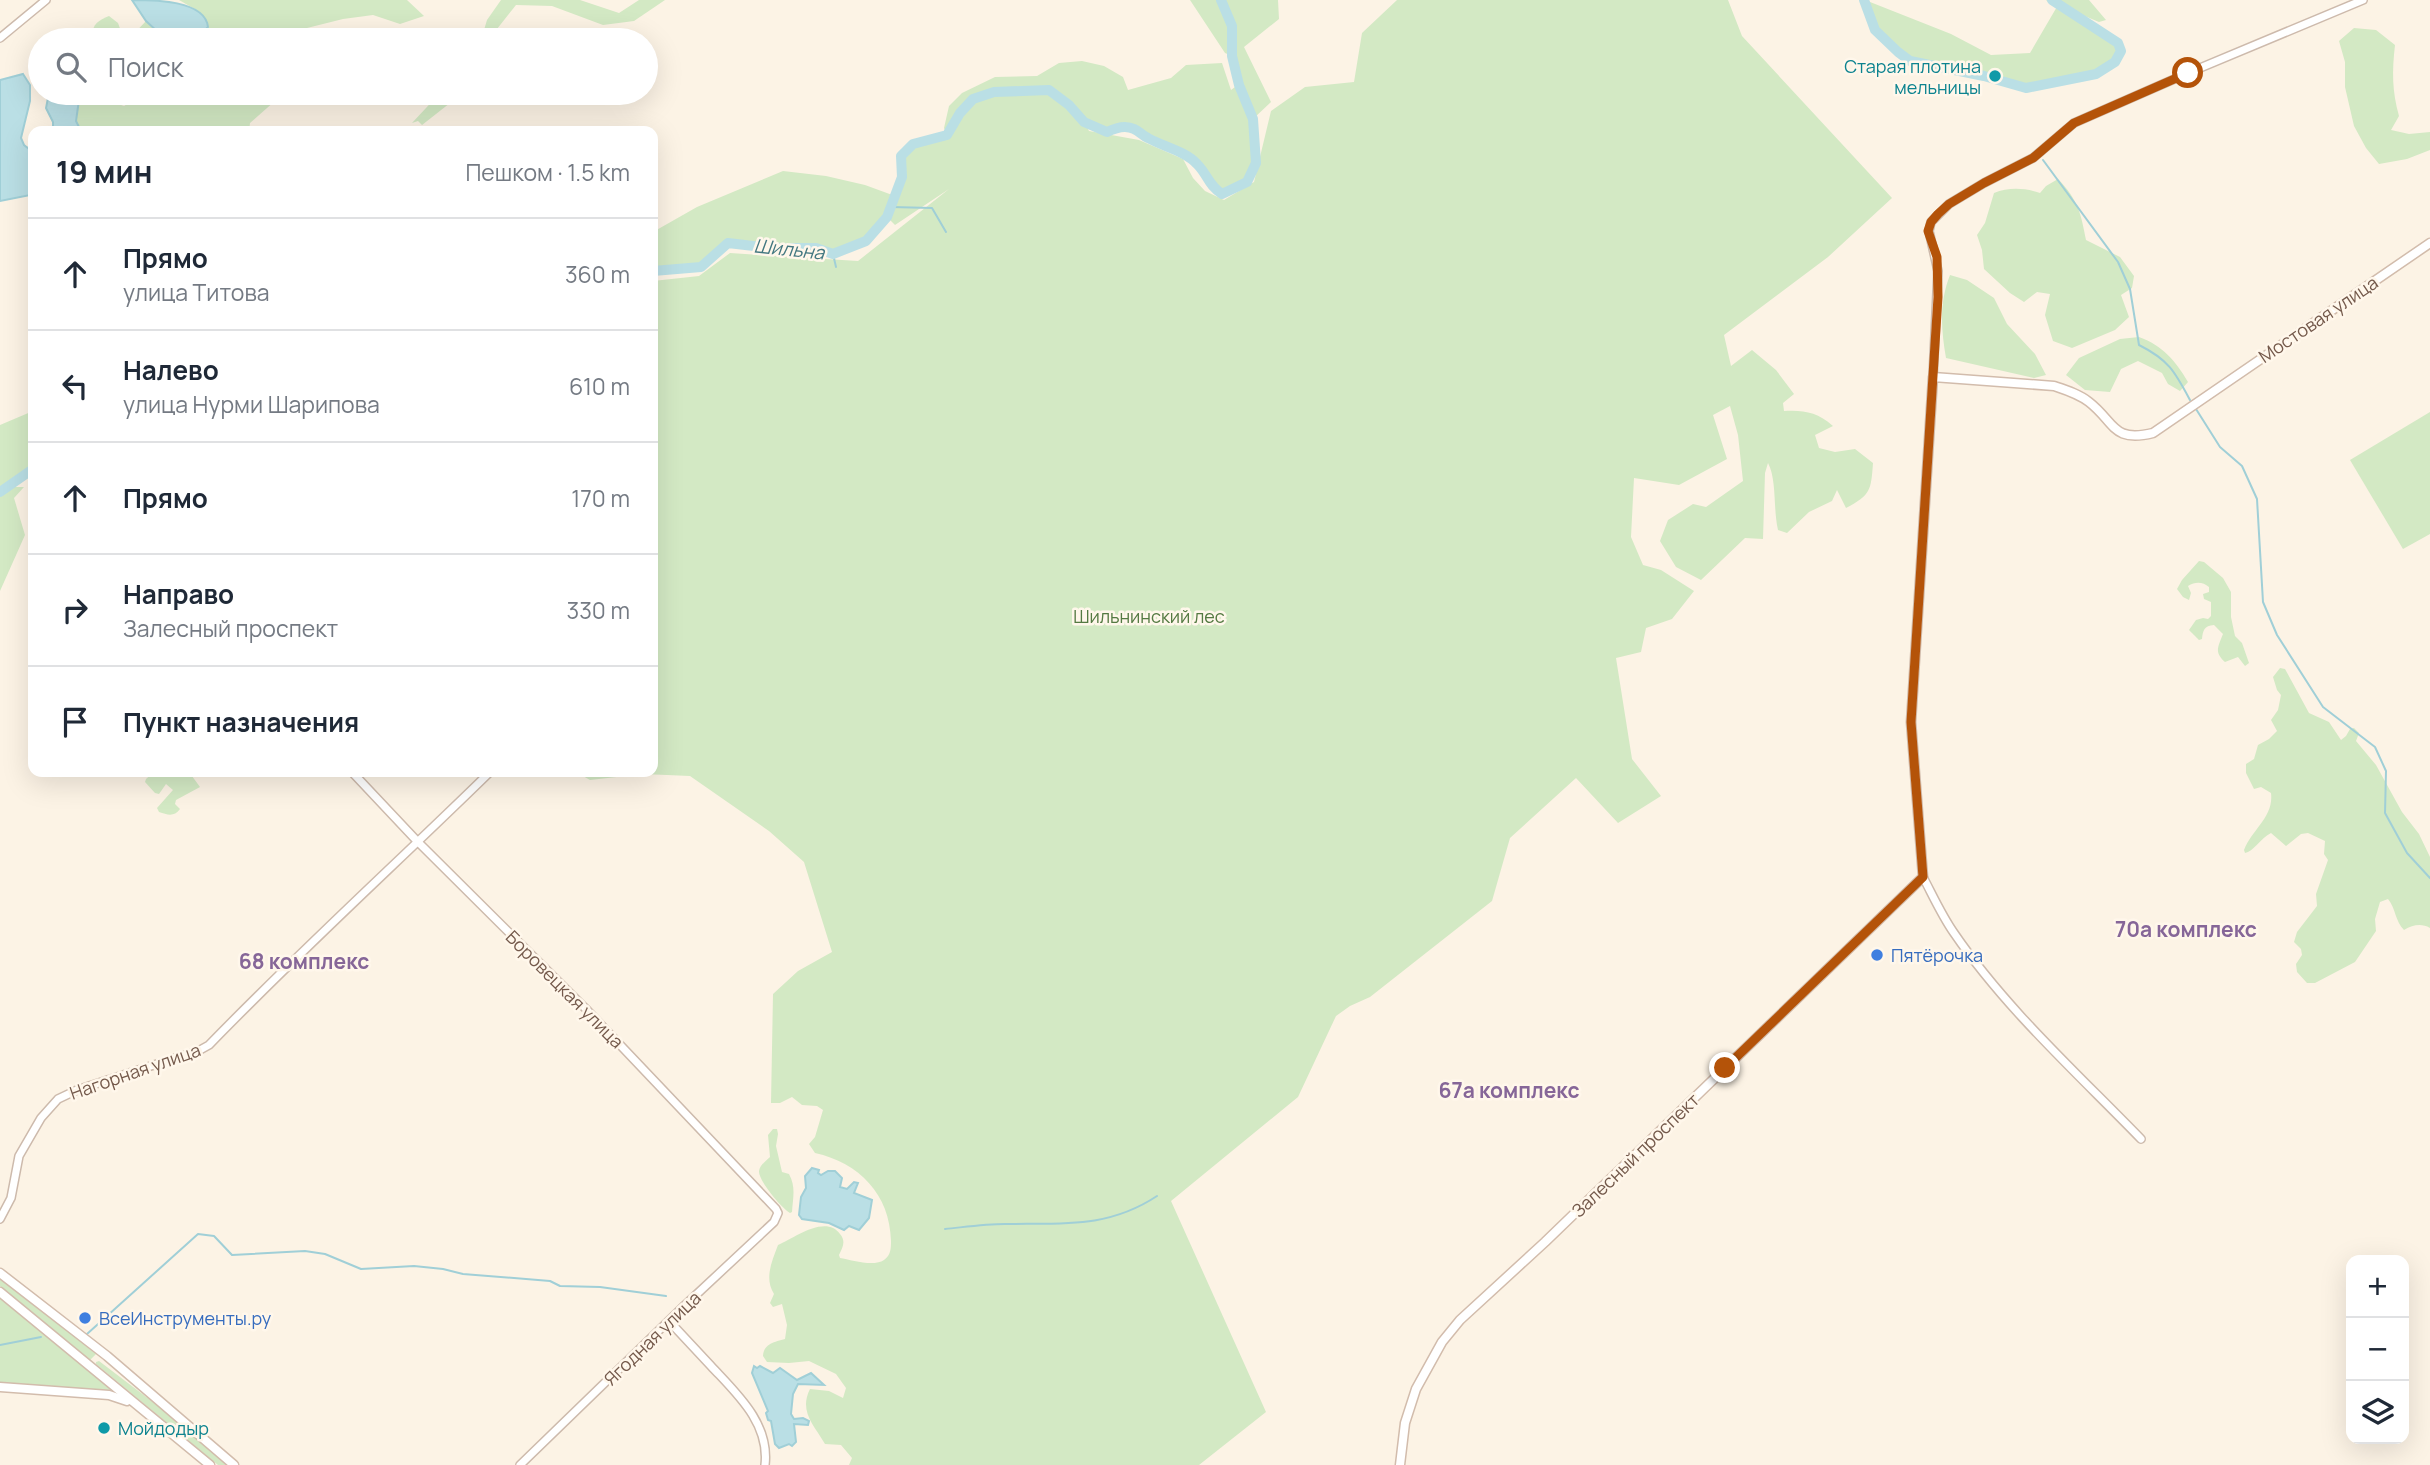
<!DOCTYPE html>
<html lang="ru">
<head>
<meta charset="utf-8">
<style>
  :root { --surface:#fff; --page:#f2f2f3; --text:#1f2937; --muted:#747a83; --line:#e0e1e3 }
  body { margin:0; font-family:Manrope,sans-serif; background:var(--page); color:var(--text) }
  .controls { position:absolute; right:21px; bottom:21px; display:grid; overflow:hidden; border-radius:14px; box-shadow:0 7px 28px #0002 }
  .controls button { width:63px; height:63px; display:grid; place-items:center; padding:0; border:0; border-bottom:2px solid var(--line); background:var(--surface); color:var(--text); font:35px sans-serif }
  .stop { position:absolute; width:21px; height:21px; margin:-16px; border:5px solid #b45309; border-radius:50%; background:#fff }
  .stop.end { background:#b45309; border-color:#fff; box-shadow:0 2px 7px #0008 }
  .list { margin:0; padding:0; list-style:none }
  h2 { display:flex; justify-content:space-between; align-items:center; height:91px; margin:0; padding:0 28px; font-size:30px }
  h2 small { font-size:23px; font-weight:400; color:var(--muted) }
  .list li { display:grid; grid-template-columns:46px 1fr auto; gap:21px; align-items:center; box-sizing:border-box; height:112px; padding:0 28px; border-top:2px solid var(--line) }
  .list b { display:block; font-size:26px; white-space:nowrap }
  .list p { margin:0; font-size:23px; white-space:nowrap; color:var(--muted) }
  .list em { font-size:23px; font-style:normal; color:var(--muted) }
  .icon { flex:none; width:38px; height:38px; fill:none; stroke:currentColor; stroke-width:2; stroke-linecap:round; stroke-linejoin:round }
  .map { position:relative; flex:none; width:2430px; height:1465px; overflow:hidden }
  .search { position:absolute; background:var(--surface); box-shadow:0 7px 28px #0002; left:28px; top:28px; width:630px; height:77px; display:flex; align-items:center; gap:18px; box-sizing:border-box; padding:0 24px; border-radius:38px; color:var(--muted); font-size:26px }
  .panel { position:absolute; background:var(--surface); box-shadow:0 7px 28px #0002; left:28px; top:126px; width:630px; height:651px; border-radius:14px }
  .map>svg:first-child { display:block }
</style>
</head>
<body>
<div class="map">
<svg width="2430" height="1465" viewBox="0 0 2430 1465">
  <rect width="100%" height="100%" fill="#fcf3e5"/>
  <g fill="#d3e9c4">
    <polygon points="179,0 407,0 424,16 400,24 373,15 343,19 299,30 275,40 128,40 146,21 159,33 166,35 200,12"/>
    <polygon points="501,0 580,0 619,13 639,0 665,0 634,21 603,25 552,6 516,5 497,29 492,40 481,40 487,20"/>
    <path d="M 1190,0 L 1278,0 L 1279,19 L 1244,47 L 1271,102 L 1253,119 L 1256,163 L 1247,182 L 1222,194 C 1208,185 1208,175 1197,164 C 1185,151 1164,147 1148,138 C 1143,136 1139,131 1134,129 C 1126,125 1115,128 1107,132 L 1085,123 L 1089,131 L 1139,140 L 1183,159 L 1193,178 L 1205,191 L 1224,200 L 1254,182 L 1271,111 L 1305,87 L 1354,82 L 1362,33 L 1397,0 L 1728,0 L 1742,36 L 1892,198 L 1828,257 L 1724,335 L 1731,366 L 1752,350 L 1776,370 L 1794,394 L 1783,403 L 1784,411 C 1804,410 1817,412 1833,426 L 1815,435 L 1819,448 L 1835,452 L 1855,449 L 1873,463 C 1871,490 1871,495 1846,508 L 1837,490 L 1832,501 L 1809,512 L 1787,533 L 1778,530 C 1773,509 1777,480 1768,463 L 1765,473 L 1763,539 L 1745,538 L 1701,580 L 1676,567 L 1660,541 L 1668,520 L 1693,504 L 1706,507 L 1743,481 L 1738,435 L 1730,406 L 1713,415 L 1727,459 L 1679,485 L 1634,478 L 1631,537 L 1643,565 L 1661,570 L 1694,591 L 1672,619 L 1646,628 L 1641,652 L 1616,658 L 1632,759 L 1661,796 L 1618,823 L 1576,778 L 1510,838 L 1492,901 L 1370,997 L 1350,1006 L 1336,1016 L 1298,1097 L 1171,1201 L 1266,1412 L 1199,1465 L 849,1465 L 852,1458 L 841,1445 L 825,1444 C 813,1424 799,1411 810,1389 L 829,1391 L 843,1398 L 846,1388 L 836,1374 L 809,1361 L 789,1363 L 767,1362 L 763,1356 C 764,1343 775,1342 785,1339 L 787,1325 L 782,1304 L 773,1307 L 770,1303 L 774,1294 C 764,1278 772,1261 778,1245 C 794,1238 826,1214 840,1234 C 846,1241 843,1247 839,1255 L 840,1258 C 851,1260 874,1267 884,1260 C 891,1255 891,1248 891,1241 C 890,1194 859,1163 815,1153 L 809,1144 L 815,1137 L 823,1110 L 817,1106 L 802,1105 L 792,1097 L 780,1103 L 771,1103 L 773,994 L 798,971 L 832,952 L 804,862 L 769,831 L 690,776 L 643,774 L 590,780 L 576,772 L 653,772 L 653,281 L 699,276 L 730,253 L 858,261 L 949,189 L 895,225 L 887,217 L 866,241 L 833,254 L 816,248 L 770,248 L 728,243 L 701,267 L 653,271 L 653,232 L 697,207 L 783,171 L 826,176 L 865,185 L 895,196 L 902,177 L 901,156 L 913,144 L 947,135 L 944,128 L 949,106 L 962,93 L 995,77 L 1037,76 L 1059,63 L 1082,61 L 1104,66 L 1123,77 L 1128,90 L 1171,78 L 1186,65 L 1222,63 L 1231,90 L 1239,84 L 1232,56 L 1225,53 Z"/>
    <path d="M 1865,0 L 1951,34 L 1991,55 L 2030,53 L 2058,5 L 2051,5 L 2046,0 L 2089,0 L 2106,20 L 2099,22 L 2063,7 C 2081,19 2113,31 2121,51 L 2115,62 L 2096,74 L 2026,88 L 1984,76 L 1910,61 L 1898,52 L 1875,30 Z"/>
    <path d="M 109,16 L 118,23 L 122,34 L 118,40 L 102,40 L 92,36 C 92,24 99,20 109,16 Z"/>
    <path d="M 2354,28 L 2376,30 L 2395,45 C 2392,71 2392,91 2399,116 L 2391,130 L 2409,134 L 2430,132 L 2430,150 L 2407,159 L 2379,164 L 2366,148 L 2354,126 L 2345,87 L 2345,62 L 2339,41 Z"/>
    <polygon points="80,93 110,93 115,103 124,106 146,94 138,96 131,93 284,93 250,123 249,131 78,131 80,129 76,121"/>
    <polygon points="440,93 458,93 450,103 422,125 418,121 412,123"/>
    <path d="M 2058,179 C 2078,200 2081,213 2086,240 L 2120,257 L 2134,276 L 2132,288 L 2121,295 L 2129,317 L 2115,330 L 2072,348 L 2053,341 L 2045,315 L 2050,294 L 2037,292 L 2024,302 L 2010,293 L 1984,269 L 1982,250 L 1977,235 L 1985,223 L 1994,193 C 2009,187 2025,188 2040,193 L 2046,186 Z"/>
    <path d="M 1950,275 L 1967,280 L 1994,298 L 2007,324 L 2035,354 L 2046,375 L 2034,378 L 1946,358 C 1941,329 1939,303 1950,275 Z"/>
    <path d="M 2139,337 C 2163,346 2175,360 2188,382 L 2180,391 L 2168,384 L 2162,373 L 2138,361 L 2121,369 L 2110,392 L 2085,390 L 2066,375 L 2079,358 L 2120,339 Z"/>
    <polygon points="33,411 33,469 3,490 11,487 24,487 14,498 25,535 0,591 0,425"/>
    <polygon points="2430,412 2430,534 2403,549 2350,460"/>
    <path d="M 2199,561 L 2204,562 L 2223,578 L 2231,592 L 2231,617 L 2235,636 L 2242,643 L 2249,663 L 2245,666 L 2238,657 L 2225,662 C 2214,652 2218,647 2223,634 L 2214,625 C 2204,626 2203,630 2202,639 L 2199,640 L 2189,630 L 2196,620 L 2203,618 L 2208,619 L 2211,616 L 2211,602 L 2204,599 L 2203,594 L 2209,592 L 2209,587 C 2203,582 2196,581 2188,586 L 2191,593 L 2189,600 L 2183,597 L 2177,589 L 2182,580 Z"/>
    <path d="M 2280,668 L 2285,669 L 2309,713 L 2329,722 L 2341,740 L 2346,736 L 2350,729 L 2354,728 L 2359,733 L 2356,741 L 2376,765 L 2402,812 L 2419,834 L 2430,857 L 2430,928 C 2421,923 2413,925 2404,930 C 2395,921 2396,909 2388,899 L 2380,902 L 2375,919 L 2376,931 L 2355,962 L 2315,983 L 2307,983 L 2297,972 L 2296,964 L 2302,955 L 2301,949 L 2294,942 L 2297,932 L 2317,906 L 2316,894 L 2328,860 L 2324,854 L 2325,841 L 2308,833 L 2301,834 L 2286,846 L 2271,833 C 2261,838 2253,852 2245,853 L 2244,850 C 2252,829 2274,817 2271,793 L 2261,787 L 2254,789 L 2246,773 L 2246,764 L 2254,759 L 2258,745 L 2269,739 L 2277,731 L 2271,720 L 2278,710 L 2281,695 L 2277,690 L 2273,677 Z"/>
    <path d="M 154,772 L 189,772 L 200,787 L 176,800 L 175,804 L 180,809 C 174,817 168,815 159,812 L 157,808 L 173,790 L 166,784 L 159,794 L 155,793 L 145,782 L 146,779 Z"/>
    <path d="M 773,1129 L 777,1129 L 778,1134 L 776,1146 L 782,1172 L 789,1174 C 796,1187 793,1197 792,1212 L 790,1213 C 781,1208 758,1180 759,1171 C 760,1165 766,1161 770,1157 L 768,1135 Z"/>
    <path d="M 0,1279 C 32,1305 65,1328 96,1354 L 90,1360 L 0,1286 Z"/>
    <polygon points="0,1295 116,1392 0,1384"/>
    <polygon points="99,1361 162,1409 228,1465 218,1465 96,1364 96,1362"/>
  </g>
  <g fill="#badfe5" stroke="#a0cfd7" stroke-width="2">
    <path d="M 132,0 C 154,0 205,0 208,27 L 203,32 L 171,38 L 159,33 L 146,21 Z"/>
    <polygon points="23,74 30,85 30,101 21,138 24,145 33,152 33,197 30,195 0,201 0,80"/>
    <polygon points="49,93 80,93 76,121 80,129 78,131 53,131 53,122 46,108"/>
    <polygon points="812,1168 819,1170 818,1173 821,1175 828,1171 835,1171 842,1178 840,1187 847,1189 854,1182 858,1183 854,1193 872,1200 869,1218 859,1230 849,1226 844,1230 829,1223 802,1219 799,1215 801,1197 806,1188 805,1176"/>
    <polygon points="754,1366 757,1368 760,1366 773,1373 780,1368 797,1380 811,1373 824,1385 798,1384 793,1394 791,1414 794,1419 803,1418 809,1421 808,1425 794,1424 796,1442 792,1446 789,1444 779,1448 775,1444 771,1421 768,1420 766,1413 768,1411 752,1373"/>
  </g>
  <g fill="none" stroke-linecap="round" stroke-linejoin="round">
    <g stroke="#a0cfd7" stroke-width="2">
      <path d="M 2043,160 L 2118,262 L 2130,289 L 2139,345 C 2169,360 2175,372 2190,400"/>
      <polyline points="891,207 932,208 946,232"/>
      <polyline points="833,254 836,267"/>
      <polyline points="2196,409 2220,447 2242,466 2257,499 2263,602 2277,635 2323,707 2375,747 2386,771 2385,813 2407,853 2430,878"/>
      <path d="M 945,1229 C 965,1227 985,1224 1005,1224 C 1061,1223 1107,1229 1157,1196"/>
      <polyline points="87,1334 198,1234 214,1236 232,1255 305,1251 325,1254 361,1269 414,1266 443,1269 463,1274 550,1281 560,1286 600,1287 666,1296"/>
      <polyline points="0,1345 41,1337"/>
    </g>
    <g stroke="#badfe5" stroke-width="10">
      <polyline points="1864,0 1875,30 1898,52 1910,61 1984,76 2026,88 2096,74 2115,62 2121,51 2118,43 2052,0"/>
      <path d="M 653,271 L 701,267 L 728,243 L 770,248 L 816,248 L 833,254 L 866,241 L 887,217 L 902,177 L 901,156 L 913,144 L 947,135 L 960,113 L 973,99 L 994,92 L 1049,90 L 1069,105 L 1084,122 L 1107,132 C 1115,128 1126,125 1134,129 C 1139,131 1143,136 1148,138 C 1164,147 1185,151 1197,164 C 1208,175 1208,185 1222,194 L 1247,182 L 1256,163 L 1253,119 L 1239,85 L 1232,56 L 1232,26 L 1221,0"/>
      <polyline points="0,492 33,469"/>
    </g>
    <g stroke="#cdbaac" stroke-width="10">
      <g id="tertiary">
        <polyline points="0,38 46,0"/>
        <polyline points="1933,377 1938,271 1929,231 1931,222 1949,204 1984,183 2033,158 2074,123 2188,73 2363,0"/>
        <polyline points="352,772 417,841 586,1009 776,1209 778,1213 774,1222 683,1307 520,1465"/>
        <path d="M 1923,877 C 1933,896 1942,916 1954,933 C 2006,1009 2077,1073 2141,1139"/>
        <path d="M 0,1219 L 11,1198 L 19,1156 L 41,1118 L 58,1099 L 77,1090 L 200,1050 L 209,1045 C 300,951 397,863 490,772"/>
        <path d="M 669,1321 C 683,1336 697,1351 711,1366 C 736,1393 770,1423 765,1465"/>
      </g>
    </g>
    <g stroke="#d2bcac" stroke-width="11">
      <g id="secondary">
        <polyline points="0,1273 107,1356 234,1465"/>
        <polyline points="0,1292 210,1465"/>
        <polyline points="0,1387 109,1395 127,1401"/>
        <path d="M 1400,1465 L 1405,1423 L 1416,1389 L 1442,1342 L 1460,1320 L 1545,1242 L 1923,877 L 1911,722 L 1933,377 L 2054,386 C 2066,390 2079,394 2089,402 C 2115,422 2112,443 2153,433 L 2430,243"/>
      </g>
    </g>
    <use href="#tertiary" stroke="#fff" stroke-width="7"/>
    <use href="#secondary" stroke="#fff" stroke-width="8"/>
  </g>
  <g fill="none" stroke-linecap="round" stroke-linejoin="round">
    <polyline stroke="#b45309" stroke-width="9" points="1725,1068 1923,877 1911,722 1938,297 1937,257 1928,231 1931,222 1938,214 1949,204 1984,183 2033,158 2074,123 2188,73"/>
  </g>
  <g fill="#0f9aa8" stroke="#fff7eb" stroke-width="2.5">
    <circle cx="1995" cy="76" r="7"/>
    <circle cx="104" cy="1428" r="7"/>
  </g>
  <g fill="#3f7fe0" stroke="#fff7eb" stroke-width="2.5">
    <circle cx="1877" cy="955" r="7"/>
    <circle cx="85" cy="1318" r="7"/>
  </g>
  <g text-anchor="middle" dominant-baseline="central" stroke-width="5" stroke-linejoin="round" paint-order="stroke">
    <g font-size="18" fill="#0d838f" stroke="#fff7eb" text-anchor="end">
      <text x="1981" y="66">Старая плотина<tspan x="1981" dy="21">мельницы</tspan></text>
      <text x="118" y="1428" text-anchor="start">Мойдодыр</text>
    </g>
    <g font-size="18" fill="#74594b" stroke="#fff7eb">
      <text transform="translate(2318 319) rotate(-34)">Мостовая улица</text>
      <text transform="translate(565 989) rotate(45)">Боровецкая улица</text>
      <text transform="translate(135 1071) rotate(-19)">Нагорная улица</text>
      <text transform="translate(1635 1155) rotate(-44)">Залесный проспект</text>
      <text transform="translate(652 1338) rotate(-44)">Ягодная улица</text>
    </g>
    <g font-size="18" fill="#547a42" stroke="#fff7eb">
      <text x="1149" y="616">Шильнинский лес</text>
    </g>
    <g font-size="18" fill="#366cbe" stroke="#fff7eb" text-anchor="start">
      <text x="1891" y="955">Пятёрочка</text>
      <text x="99" y="1318">ВсеИнструменты.ру</text>
    </g>
    <g font-size="19" font-style="italic" fill="#427780" stroke="#fff7eb">
      <text transform="translate(789 249) rotate(6)">Шильна</text>
    </g>
    <g font-size="21" font-weight="bold" fill="#866698" stroke="#fff7eb">
      <text x="2186" y="929">70а комплекс</text>
      <text x="304" y="961">68 комплекс</text>
      <text x="1509" y="1090">67а комплекс</text>
    </g>
  </g>
</svg>
<div class="controls">
<button>+</button>
<button>−</button>
<button><svg class="icon" aria-label="layers" viewBox="0 0 24 24"><path d="M12 4l9 5-9 5-9-5zM3 14l9 5 9-5"/></svg></button>
</div>
<div class="stop" style="left:2188px;top:73px"></div>
<div class="stop end" style="left:1725px;top:1068px"></div>
<div class="search"><svg class="icon" aria-label="search" viewBox="0 0 24 24"><circle cx="10" cy="10" r="6"/><path d="M15 15l6 6"/></svg>Поиск</div>
<section class="panel">
<h2>19 мин<small>Пешком · 1.5 km</small></h2>
<ul class="list">
<li><svg class="icon" aria-label="ahead" viewBox="0 0 24 24"><path d="M12 20V5M6 11l6-6 6 6"/></svg><div><b>Прямо</b><p>улица Титова</p></div><em>360 m</em></li>
<li><svg class="icon" aria-label="left" viewBox="0 0 24 24"><path d="M17 20v-9H6M10 6l-5 5 5 5"/></svg><div><b>Налево</b><p>улица Нурми Шарипова</p></div><em>610 m</em></li>
<li><svg class="icon" aria-label="ahead" viewBox="0 0 24 24"><path d="M12 20V5M6 11l6-6 6 6"/></svg><div><b>Прямо</b></div><em>170 m</em></li>
<li><svg class="icon" aria-label="right" viewBox="0 0 24 24"><path d="M7 20v-9h11M14 6l5 5-5 5"/></svg><div><b>Направо</b><p>Залесный проспект</p></div><em>330 m</em></li>
<li><svg class="icon" aria-label="arrive" viewBox="0 0 24 24"><path d="M6 21V4h12l-3 4 3 4H6"/></svg><div><b>Пункт назначения</b></div></li>
</ul>
</section>
</div>
</body>
</html>
